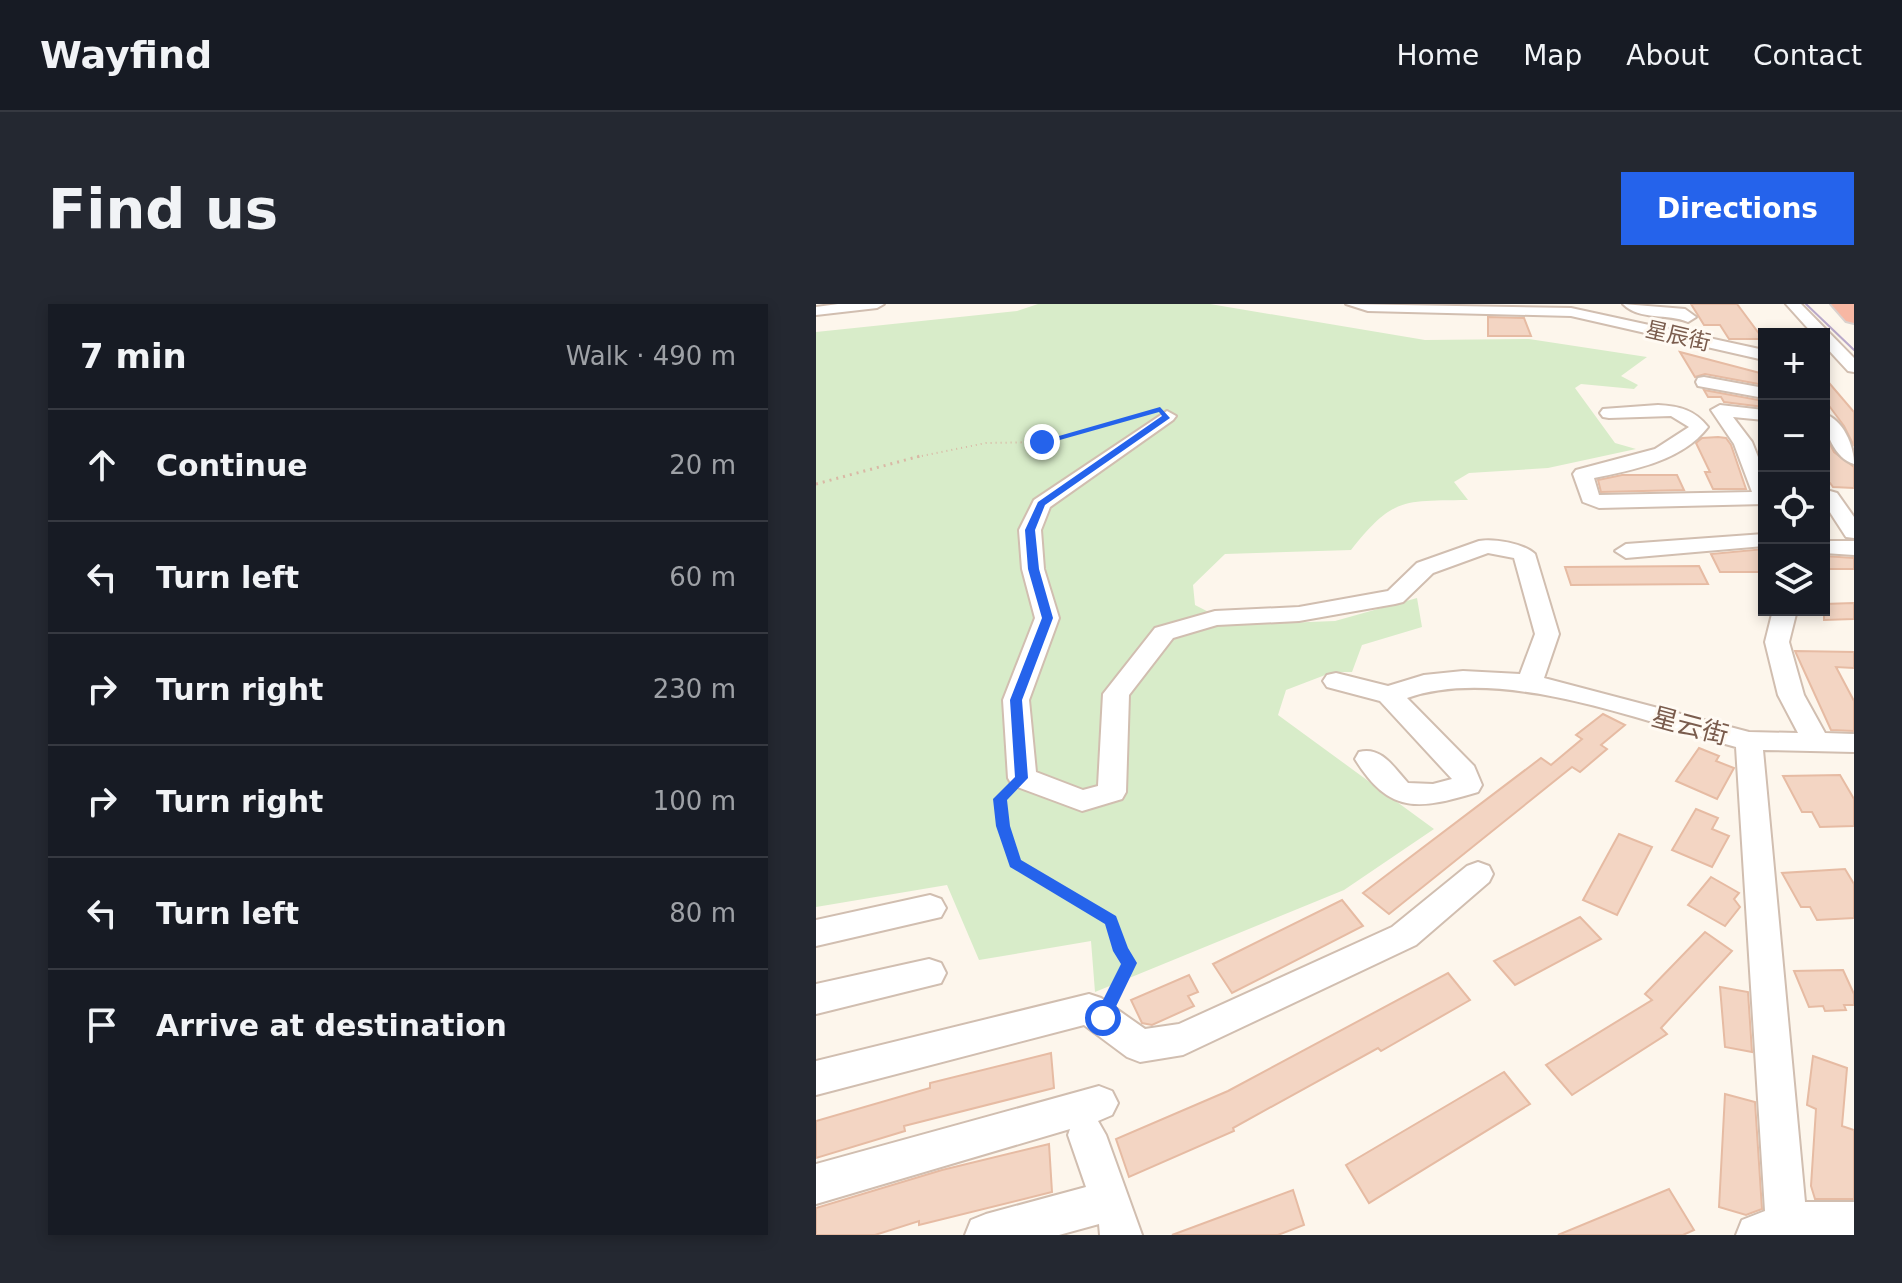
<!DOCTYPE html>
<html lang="en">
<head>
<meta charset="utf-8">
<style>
  :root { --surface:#171b24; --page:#242831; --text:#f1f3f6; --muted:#9ea1a6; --line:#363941; --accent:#2563eb }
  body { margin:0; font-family:"DejaVu Sans","Noto Sans SC",sans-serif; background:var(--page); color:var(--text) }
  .controls { position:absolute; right:24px; top:24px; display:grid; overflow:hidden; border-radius:0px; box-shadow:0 4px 12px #0003 }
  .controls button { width:72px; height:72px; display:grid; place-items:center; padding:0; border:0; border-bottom:2px solid var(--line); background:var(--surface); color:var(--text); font:40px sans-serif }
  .stop { position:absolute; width:24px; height:24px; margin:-18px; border:6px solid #2563eb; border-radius:50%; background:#fff }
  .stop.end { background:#2563eb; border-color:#fff; box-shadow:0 2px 8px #0008 }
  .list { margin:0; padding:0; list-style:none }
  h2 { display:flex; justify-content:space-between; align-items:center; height:104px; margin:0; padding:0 32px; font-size:34px }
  h2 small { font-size:26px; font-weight:400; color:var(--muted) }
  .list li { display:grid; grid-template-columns:52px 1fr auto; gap:24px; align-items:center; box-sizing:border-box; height:112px; padding:0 32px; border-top:2px solid var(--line) }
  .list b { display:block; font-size:30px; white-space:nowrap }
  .list em { font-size:26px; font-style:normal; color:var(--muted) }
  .icon { flex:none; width:44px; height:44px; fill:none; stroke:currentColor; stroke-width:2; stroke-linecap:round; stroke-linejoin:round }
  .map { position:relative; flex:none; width:1038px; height:931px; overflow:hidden; border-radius:0px }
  header { display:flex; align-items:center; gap:48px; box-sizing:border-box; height:112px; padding:0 40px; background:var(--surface); border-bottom:2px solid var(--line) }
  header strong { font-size:38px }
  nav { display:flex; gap:44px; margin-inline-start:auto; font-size:28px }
  .intro { display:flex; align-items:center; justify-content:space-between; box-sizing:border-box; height:192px; padding:0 48px }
  h1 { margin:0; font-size:56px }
  .button { padding:20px 36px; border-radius:0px; background:var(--accent); color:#fff; font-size:28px; font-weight:700 }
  main { display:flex; gap:48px; padding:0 48px }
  aside { flex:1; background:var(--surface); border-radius:0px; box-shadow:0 4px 12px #0003 }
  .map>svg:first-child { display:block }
</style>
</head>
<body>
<header>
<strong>Wayfind</strong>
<nav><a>Home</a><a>Map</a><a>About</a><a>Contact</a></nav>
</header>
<div class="intro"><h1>Find us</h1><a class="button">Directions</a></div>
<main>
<aside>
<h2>7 min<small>Walk · 490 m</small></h2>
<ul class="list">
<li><svg class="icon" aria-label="ahead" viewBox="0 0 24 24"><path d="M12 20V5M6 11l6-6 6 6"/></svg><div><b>Continue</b></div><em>20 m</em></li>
<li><svg class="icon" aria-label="left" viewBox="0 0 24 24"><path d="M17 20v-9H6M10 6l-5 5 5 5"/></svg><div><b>Turn left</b></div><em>60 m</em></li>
<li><svg class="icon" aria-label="right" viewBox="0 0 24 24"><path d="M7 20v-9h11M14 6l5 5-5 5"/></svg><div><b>Turn right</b></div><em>230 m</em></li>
<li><svg class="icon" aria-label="right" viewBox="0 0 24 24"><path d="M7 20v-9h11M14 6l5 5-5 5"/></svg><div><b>Turn right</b></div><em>100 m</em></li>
<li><svg class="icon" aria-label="left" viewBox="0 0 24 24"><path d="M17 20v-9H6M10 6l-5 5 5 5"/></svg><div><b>Turn left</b></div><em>80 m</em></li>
<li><svg class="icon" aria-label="arrive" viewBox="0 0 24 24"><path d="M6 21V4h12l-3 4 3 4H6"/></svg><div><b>Arrive at destination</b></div></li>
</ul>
</aside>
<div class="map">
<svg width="1038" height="931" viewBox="0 0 1038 931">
  <rect width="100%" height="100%" fill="#fdf6ec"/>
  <path fill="#d8ecc9" d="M 222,0 L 394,0 L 609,36 L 713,35 L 831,53 L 805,72 L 822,81 L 818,85 L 765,80 L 759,84 L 799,139 L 820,145 L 732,164 L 653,169 L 638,178 L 652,196 C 587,197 577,193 535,246 L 409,250 L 377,281 L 379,301 L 418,321 L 519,317 L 601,294 L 606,323 L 546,341 L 536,368 L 517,368 L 470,386 L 462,411 L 618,525 L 528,586 L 279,688 L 275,637 L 163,656 L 131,581 L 0,603 L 0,28 L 201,7 Z"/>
  <g fill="#f3d5c3" stroke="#e6bba3" stroke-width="2">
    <polygon points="875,0 921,0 947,35 913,35 904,21 888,21"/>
    <polygon points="672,13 708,14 715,32 672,32"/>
    <polygon points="864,48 948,70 948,81 889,70 879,73"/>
    <polygon points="1008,73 1038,108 1038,142 1028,122 1008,95"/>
    <polygon points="888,86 948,97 948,103 908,98 905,93 892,93"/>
    <polygon points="1008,128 1018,148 1038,163 1038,184 1017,183 1014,179 1008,179"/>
    <polygon points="902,133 910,134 915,141 930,185 897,185 889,168 894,168 880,139 886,134"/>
    <polygon points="806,171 861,171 868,186 785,188 782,176"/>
    <polygon points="948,245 948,268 904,268 895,250"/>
    <polygon points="1008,252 1038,254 1038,265 1008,265"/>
    <polygon points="883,262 892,280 755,281 749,263"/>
    <polygon points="1038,299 1038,315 1008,316 1008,300"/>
    <polygon points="979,347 1038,348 1038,364 1020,363 1038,397 1038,427 1015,426"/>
    <polygon points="787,410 809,421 785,441 791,445 764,468 756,463 573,610 547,589 725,454 735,461 766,435 760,431"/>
    <polygon points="883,444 903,452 900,457 918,464 901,495 860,477"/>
    <polygon points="1024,471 1038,495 1038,522 1004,523 996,508 986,508 967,472"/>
    <polygon points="880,505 902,514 896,525 913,532 896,563 856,546"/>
    <polygon points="803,530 836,543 801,611 767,596"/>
    <polygon points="1029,565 1038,580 1038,614 1001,616 994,603 985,603 966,569"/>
    <polygon points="895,573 923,589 918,595 924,603 909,622 872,601"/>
    <polygon points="526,596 547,622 416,689 397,660"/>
    <polygon points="764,613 785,635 699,681 678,657"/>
    <polygon points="889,628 916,647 845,724 851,730 756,791 730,761 836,696 829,690"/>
    <polygon points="1027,666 1038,690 1038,701 1028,701 1030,706 1009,707 1007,702 993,703 978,667"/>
    <polygon points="632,669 654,696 565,747 562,744 417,824 418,827 313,873 300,835 412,787"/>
    <polygon points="373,671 382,688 372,692 378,702 336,721 326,719 315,696"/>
    <polygon points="904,683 932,688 936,748 909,743"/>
    <polygon points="235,749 238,784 88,822 89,827 0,854 0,817 114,784 114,779"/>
    <polygon points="997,752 1031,764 1026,822 1038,826 1038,895 999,895 995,882 1000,805 991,801"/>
    <polygon points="688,768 714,800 553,899 530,861"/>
    <polygon points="909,790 939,798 946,905 930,911 903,903"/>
    <polygon points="233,840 236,888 103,921 103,917 59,931 0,931 0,904 126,866"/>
    <polygon points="853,885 878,926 867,931 742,931"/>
    <polygon points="477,886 488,921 462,931 356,931"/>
  </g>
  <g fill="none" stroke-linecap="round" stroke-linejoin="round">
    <g stroke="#d1beb0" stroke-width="4">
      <g id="minor">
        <polygon points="22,0 68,0 61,4 0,11 0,3"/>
        <polygon points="530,0 755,4 948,46 948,56 755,12 552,7"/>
        <path d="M 807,0 L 869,5 L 880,13 L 872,18 C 852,9 824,17 807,0 Z"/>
        <polygon points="970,0 985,0 1038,54 1038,68 1032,67 1008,41 1008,30 997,30"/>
        <polygon points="888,73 948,84 948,94 882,82 880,78 882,74"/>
        <path d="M 842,101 C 863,102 879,106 892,123 C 866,157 817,166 778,174 L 783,191 L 936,188 L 918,140 L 895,106 L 904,101 L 948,106 L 948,116 L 917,113 L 936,138 L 948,168 L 948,200 L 783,204 L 767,198 L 757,170 L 760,166 L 839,145 L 873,123 L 855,112 L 793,114 L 787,113 L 784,109 L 787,105 Z"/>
        <path d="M 351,107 L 360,112 L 357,116 L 234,203 L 225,226 L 228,265 L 243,314 L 213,396 L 220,468 L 267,486 L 282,482 L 287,390 L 339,324 L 399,307 L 483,303 L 572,287 L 601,259 L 663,237 C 678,234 709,240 719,250 L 743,330 L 728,374 L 933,428 L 982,429 L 962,391 L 949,338 L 957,306 L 981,306 L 973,338 L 988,391 L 1009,429 L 1038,430 L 1038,448 L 947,446 L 989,898 L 1038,898 L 1038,931 L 920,931 L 926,916 L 949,907 L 920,443 C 825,417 686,361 591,394 L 658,462 L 666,481 L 662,488 C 605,505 574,512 539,455 L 543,448 C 566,442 578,464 592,479 L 617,480 L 636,475 L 564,397 L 511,383 L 507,377 L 511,371 L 520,369 L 572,382 L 608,371 L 647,367 L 704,370 L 719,330 L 698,254 L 672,249 L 617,269 L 587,298 L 579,300 L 483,317 L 401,321 L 357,334 L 313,391 L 310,488 L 306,495 L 266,507 L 196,481 L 192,474 L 187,396 L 219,314 L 206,265 L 203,226 L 218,196 Z"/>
        <path d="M 1008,110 C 1027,115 1038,142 1038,160 C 1019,155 1008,127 1008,110 Z"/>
        <polygon points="1014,187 1021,189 1038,213 1038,234 1030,233 1008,199 1008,188"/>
        <polygon points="948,230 948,242 810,254 799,247 810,240"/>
        <polygon points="1008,237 1038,237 1038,251 1008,249"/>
        <polygon points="662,558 673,562 677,570 673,578 600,641 367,751 324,758 311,753 268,721 0,791 0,757 273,690 285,694 329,725 363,720 576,623 651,562"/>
        <polygon points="114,591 125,595 130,604 125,613 0,642 0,616"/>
        <polygon points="113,655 125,659 130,669 125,679 0,710 0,680"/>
        <polygon points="283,782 296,787 302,799 296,811 282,817 290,831 326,931 284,931 283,920 243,931 149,931 155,916 170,910 270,883 252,831 254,825 0,900 0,860"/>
      </g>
    </g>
    <g stroke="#dad1cd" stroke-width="4">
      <polygon id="highway" points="1015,0 1038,0 1038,19 1030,17"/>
    </g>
    <polyline stroke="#d9b8a5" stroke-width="2" stroke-dasharray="1 4" stroke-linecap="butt" points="101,153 170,139 226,138 329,110"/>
    <polyline stroke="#d9b8a5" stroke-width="3" stroke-dasharray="2 5" stroke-linecap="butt" points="0,180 108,151"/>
    <polyline stroke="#d9b8a5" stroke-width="4" stroke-dasharray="2 6" stroke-linecap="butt" points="192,487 184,495 187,522 199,559 273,603"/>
    <polyline stroke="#d9b8a5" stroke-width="5" stroke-dasharray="3 8" stroke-linecap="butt" points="270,601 295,616 305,647 313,659 297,694"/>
    <use href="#minor" fill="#fff" fill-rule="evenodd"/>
    <use href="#highway" fill="#f7b7a3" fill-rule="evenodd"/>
    <polyline stroke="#b9a8c9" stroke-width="2" points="990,0 1038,46"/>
  </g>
  <polygon fill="#2563eb" points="344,103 354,114 229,201 219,226 223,265 237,314 206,396 212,474 191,496 194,522 205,556 300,612 312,644 321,659 292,719 287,721 278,714 305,660 297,647 289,620 194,563 180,522 177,495 199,473 194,396 226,314 212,265 209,226 222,198 346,112 343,108 226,141 222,138"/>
  <g text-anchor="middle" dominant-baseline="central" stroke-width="6" stroke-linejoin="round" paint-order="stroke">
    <g font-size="22" fill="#7a5c4d" stroke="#fffaf3">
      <text transform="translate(862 32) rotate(13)">星辰街</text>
    </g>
    <g font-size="26" fill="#7a5c4d" stroke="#fffaf3">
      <text transform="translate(874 422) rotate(15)">星云街</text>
    </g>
  </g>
</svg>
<div class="controls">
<button>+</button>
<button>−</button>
<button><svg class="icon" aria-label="locate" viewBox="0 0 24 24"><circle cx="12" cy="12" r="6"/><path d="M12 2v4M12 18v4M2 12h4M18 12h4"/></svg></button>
<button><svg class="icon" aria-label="layers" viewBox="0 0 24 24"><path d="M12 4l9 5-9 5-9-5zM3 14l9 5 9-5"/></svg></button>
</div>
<div class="stop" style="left:287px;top:714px"></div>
<div class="stop end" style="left:226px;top:138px"></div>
</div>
</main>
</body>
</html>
